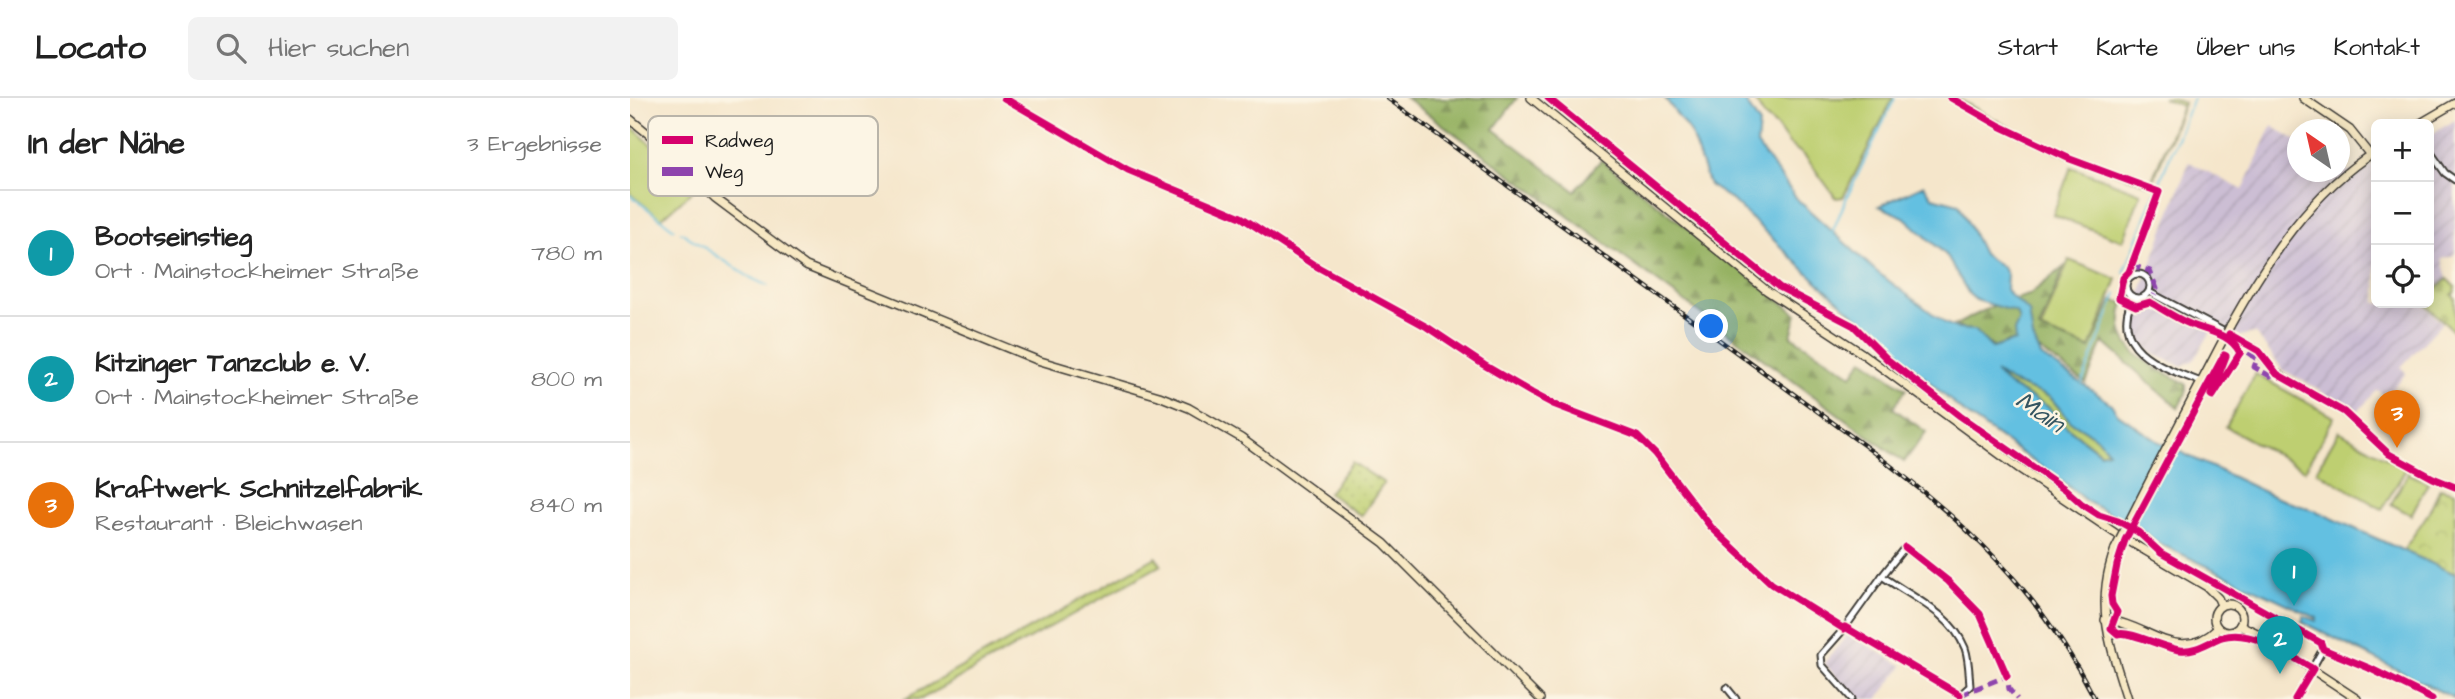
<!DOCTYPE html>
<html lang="de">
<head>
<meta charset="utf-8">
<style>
  :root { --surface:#fff; --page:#f2f2f2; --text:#222; --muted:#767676; --line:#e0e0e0; --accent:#d1495b }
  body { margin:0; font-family:"Architects Daughter",sans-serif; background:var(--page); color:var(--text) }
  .controls { position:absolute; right:21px; top:21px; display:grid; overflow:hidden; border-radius:10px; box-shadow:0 4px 18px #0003 }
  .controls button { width:63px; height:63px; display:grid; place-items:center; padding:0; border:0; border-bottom:2px solid var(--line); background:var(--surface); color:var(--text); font:35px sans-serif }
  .compass { position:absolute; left:1657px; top:21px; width:63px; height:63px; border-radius:50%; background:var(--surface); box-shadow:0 4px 18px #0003; rotate:326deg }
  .you { position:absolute; left:1082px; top:229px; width:24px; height:24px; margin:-18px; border:5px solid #fff; border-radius:50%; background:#1a73e8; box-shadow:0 0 0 10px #1a73e833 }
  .badge { display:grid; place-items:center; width:46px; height:46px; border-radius:50%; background:var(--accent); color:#fff; font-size:23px; font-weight:700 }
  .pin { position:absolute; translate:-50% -58px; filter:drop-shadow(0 2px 4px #0008) }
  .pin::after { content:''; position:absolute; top:37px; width:24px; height:21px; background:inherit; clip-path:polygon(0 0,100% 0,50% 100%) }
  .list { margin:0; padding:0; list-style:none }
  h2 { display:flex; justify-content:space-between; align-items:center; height:91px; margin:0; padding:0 28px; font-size:30px }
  h2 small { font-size:23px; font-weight:400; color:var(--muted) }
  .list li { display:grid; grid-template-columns:46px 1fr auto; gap:21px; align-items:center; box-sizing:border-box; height:126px; padding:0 28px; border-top:2px solid var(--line) }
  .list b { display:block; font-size:26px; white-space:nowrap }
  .list p { margin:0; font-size:23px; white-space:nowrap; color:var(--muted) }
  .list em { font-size:23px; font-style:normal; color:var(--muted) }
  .icon { flex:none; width:38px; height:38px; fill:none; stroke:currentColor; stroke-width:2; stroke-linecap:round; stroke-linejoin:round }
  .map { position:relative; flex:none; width:1825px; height:601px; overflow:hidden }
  header { display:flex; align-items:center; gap:42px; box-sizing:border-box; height:98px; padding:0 35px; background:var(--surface); border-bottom:2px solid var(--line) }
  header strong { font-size:33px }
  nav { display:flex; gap:38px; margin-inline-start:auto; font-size:24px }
  .search { width:490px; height:63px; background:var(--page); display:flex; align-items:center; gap:18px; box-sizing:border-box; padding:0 24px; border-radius:10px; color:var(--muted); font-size:26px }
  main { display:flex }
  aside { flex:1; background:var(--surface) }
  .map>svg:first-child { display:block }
</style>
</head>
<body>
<header>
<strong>Locato</strong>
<div class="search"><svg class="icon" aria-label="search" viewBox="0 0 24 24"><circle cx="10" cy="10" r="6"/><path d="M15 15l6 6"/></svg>Hier suchen</div>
<nav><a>Start</a><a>Karte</a><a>Über uns</a><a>Kontakt</a></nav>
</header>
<main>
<aside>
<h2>In der Nähe<small>3 Ergebnisse</small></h2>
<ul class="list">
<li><span class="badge" style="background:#0f9aa8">1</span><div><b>Bootseinstieg</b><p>Ort · Mainstockheimer Straße</p></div><em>780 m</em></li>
<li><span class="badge" style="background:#0f9aa8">2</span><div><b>Kitzinger Tanzclub e. V.</b><p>Ort · Mainstockheimer Straße</p></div><em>800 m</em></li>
<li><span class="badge" style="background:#e8710a">3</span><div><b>Kraftwerk Schnitzelfabrik</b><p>Restaurant · Bleichwasen</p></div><em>840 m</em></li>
</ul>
</aside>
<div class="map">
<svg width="1825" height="601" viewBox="0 0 1825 601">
  <defs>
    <pattern id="industrial-furrows" width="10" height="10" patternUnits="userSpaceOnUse" patternTransform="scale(1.75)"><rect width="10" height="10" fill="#ccbed4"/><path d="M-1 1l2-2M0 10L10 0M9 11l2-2" fill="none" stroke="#afa3b5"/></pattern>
    <pattern id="forest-firs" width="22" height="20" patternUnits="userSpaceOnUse" patternTransform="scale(1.75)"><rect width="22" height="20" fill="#96b263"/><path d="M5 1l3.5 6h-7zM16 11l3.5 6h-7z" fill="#7a9051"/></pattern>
    <pattern id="cemetery-stones" width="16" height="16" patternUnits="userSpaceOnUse" patternTransform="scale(1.75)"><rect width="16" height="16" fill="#becf71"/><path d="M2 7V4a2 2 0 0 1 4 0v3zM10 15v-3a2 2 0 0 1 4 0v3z" fill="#a3b161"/></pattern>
    <pattern id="park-crowns" width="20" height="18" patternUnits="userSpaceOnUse" patternTransform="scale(1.75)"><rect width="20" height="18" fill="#becf71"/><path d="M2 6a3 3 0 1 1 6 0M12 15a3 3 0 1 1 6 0" fill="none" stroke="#a3b161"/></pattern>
    <pattern id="garden-dots" width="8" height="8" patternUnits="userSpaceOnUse" patternTransform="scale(1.75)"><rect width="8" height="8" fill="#becf71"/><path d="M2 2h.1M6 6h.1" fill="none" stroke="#a3b161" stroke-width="1.8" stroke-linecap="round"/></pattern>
  </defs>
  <rect width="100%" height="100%" fill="#fcf5e5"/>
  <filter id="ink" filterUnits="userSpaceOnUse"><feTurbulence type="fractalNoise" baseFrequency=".0143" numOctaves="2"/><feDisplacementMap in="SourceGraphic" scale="14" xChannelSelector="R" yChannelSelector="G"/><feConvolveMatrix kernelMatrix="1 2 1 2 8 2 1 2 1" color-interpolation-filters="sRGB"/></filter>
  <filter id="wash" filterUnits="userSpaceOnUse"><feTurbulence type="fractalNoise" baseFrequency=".00686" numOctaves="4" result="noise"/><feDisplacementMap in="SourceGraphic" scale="28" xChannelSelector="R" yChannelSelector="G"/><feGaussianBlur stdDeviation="1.57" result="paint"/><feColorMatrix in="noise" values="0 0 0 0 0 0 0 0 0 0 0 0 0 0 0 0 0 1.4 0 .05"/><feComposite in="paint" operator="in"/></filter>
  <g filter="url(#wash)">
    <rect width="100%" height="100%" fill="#f5e6cb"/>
    <g fill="url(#industrial-furrows)">
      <polygon points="1825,22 1825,154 1823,158 1812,161 1817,181 1799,198 1799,38"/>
      <polygon points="1642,28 1667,43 1668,74 1710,74 1710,68 1727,78 1746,64 1746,205 1792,205 1812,225 1771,269 1776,275 1760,294 1752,296 1747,292 1724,318 1688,291 1653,272 1625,235 1610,238 1586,225 1564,262 1552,268 1523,256 1510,244 1501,228 1504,212 1559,64 1613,92"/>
      <polygon points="1218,536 1273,568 1247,601 1225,601 1194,565"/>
    </g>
    <g fill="#becf71" stroke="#6d7646" stroke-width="2">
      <polygon points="1123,0 1263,0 1217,92 1213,99 1206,100 1175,58 1159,46 1146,28 1135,19"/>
      <polygon points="1323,0 1327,0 1377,28 1435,56 1515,85 1522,82 1552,8 1532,0 1541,0 1554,5 1523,83 1517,86 1428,54 1370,27"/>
      <polygon points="0,27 67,89 31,121 0,96"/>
      <polygon points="1441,69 1511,95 1493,143 1423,117"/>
      <polygon points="1439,162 1487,181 1460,250 1411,232"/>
      <polygon points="1363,272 1381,284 1420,299 1440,323 1467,340 1479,353 1471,355 1437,329 1417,308 1378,287"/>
      <polygon points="1625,276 1704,319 1675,372 1596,329"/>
      <polygon points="1709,333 1776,371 1752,411 1686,373"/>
      <polygon points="1778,375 1798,385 1781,417 1761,406"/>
      <polygon points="526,459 531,467 291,601 275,601"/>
    </g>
    <g fill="url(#forest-firs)" stroke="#596740" stroke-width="2">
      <polygon points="776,0 887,0 864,31 945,93 971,62 1167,216 1161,238 1222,277 1233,261 1276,291 1263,310 1296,334 1274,364"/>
      <path d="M 1434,169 L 1409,231 L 1460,251 L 1482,202 L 1494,205 C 1478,253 1524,268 1556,286 L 1556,295 L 1548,310 L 1473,244 L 1456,285 L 1409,252 L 1380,243 L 1366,250 L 1325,227 L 1365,207 L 1399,197 Z"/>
    </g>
    <polygon fill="url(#cemetery-stones)" stroke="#6d7646" stroke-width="2" points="1817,181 1825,189 1825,194 1822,197 1825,200 1825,235 1794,205 1799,205 1799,198"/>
    <polygon fill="url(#park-crowns)" stroke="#6d7646" stroke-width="2" points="1810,390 1825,394 1825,476 1773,453 1799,414"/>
    <polygon fill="url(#garden-dots)" stroke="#6d7646" stroke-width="2" points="722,364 754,385 731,418 698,395"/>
    <path fill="#63c0e1" stroke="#406e7e" stroke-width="2" fill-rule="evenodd" d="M 1035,0 L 1113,0 L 1129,25 L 1127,47 L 1168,102 L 1247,174 L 1315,225 L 1328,231 L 1344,232 L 1362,250 L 1385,243 L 1384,233 L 1389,222 L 1386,214 L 1346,202 L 1339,196 L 1316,157 L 1274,119 L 1249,108 L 1294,87 L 1302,99 L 1329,106 L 1353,156 L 1373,170 L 1377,177 L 1376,191 L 1379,196 L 1399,214 L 1403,240 L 1411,258 L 1469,297 L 1481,306 L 1488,316 L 1529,344 L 1647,400 L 1686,413 L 1825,476 L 1825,601 L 1672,524 L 1674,518 L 1686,523 L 1687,520 L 1530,446 L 1510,432 L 1456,403 L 1437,387 L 1333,314 L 1179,176 L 1102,102 L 1079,87 L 1061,36 ZM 1365,274 L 1381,284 L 1420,299 L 1440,323 L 1467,340 L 1478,353 L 1470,355 L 1437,329 L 1417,308 L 1378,287 Z"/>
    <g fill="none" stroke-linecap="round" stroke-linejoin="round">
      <g stroke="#63c0e1" stroke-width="2">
        <polyline points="1527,91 1563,0"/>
        <polyline points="0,97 44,131"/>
        <polyline points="51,134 119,179 138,188"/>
        <polyline points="1202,135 1216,101 1265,0"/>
        <polyline points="1494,175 1525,95"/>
        <polyline points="1452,285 1487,195"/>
      </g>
    </g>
  </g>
  <g filter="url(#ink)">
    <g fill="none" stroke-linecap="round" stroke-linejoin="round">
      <g stroke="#3d3a36" stroke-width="9">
        <g id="street">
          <polyline points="1799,52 1815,75 1825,82"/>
          <circle cx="1508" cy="188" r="12"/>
          <polyline points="1519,194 1625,250 1644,273 1714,314 1759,356 1803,380 1825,389"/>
          <path d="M 1503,199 C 1478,251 1532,269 1571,284"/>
          <polyline points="1252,478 1275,449"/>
          <polyline points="1215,529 1330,597"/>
          <polyline points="1097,590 1106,601"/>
          <path d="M 1222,601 L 1192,567 L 1191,557 L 1214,531 L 1252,478 C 1281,499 1321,515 1335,550 C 1339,561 1339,576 1340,588 L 1330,597"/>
          <polyline points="1665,601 1693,551 1739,570 1802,601"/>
        </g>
      </g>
      <g stroke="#3d3a36" stroke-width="10">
        <g id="secondary">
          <polyline points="901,0 1136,192 1233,256 1387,369 1485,435 1577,489 1588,500 1591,507"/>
          <polyline points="1673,0 1720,32 1740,57"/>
          <polyline points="0,21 21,38 85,100 176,168 407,262 529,298 559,310 611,340 754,445 910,601"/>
          <polyline points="1789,26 1825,5"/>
          <path d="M 1600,228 C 1637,162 1681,94 1746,53"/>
          <polyline points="1523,376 1593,242"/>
          <path d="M 1485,451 C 1464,507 1480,547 1497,601"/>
          <circle cx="1598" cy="520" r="14"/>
          <path d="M 1475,522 C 1517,524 1548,569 1588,530"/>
          <polyline points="1610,527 1625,534 1727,601"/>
        </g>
      </g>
      <use href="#street" stroke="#fff" stroke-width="5"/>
      <use href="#secondary" stroke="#f7e8c3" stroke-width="7"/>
      <g stroke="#1c1c1c" stroke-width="4.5">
        <path id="rail" d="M 757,0 L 1235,348 C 1334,423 1407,488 1465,601"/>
      </g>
      <use href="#rail" stroke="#fcf5e5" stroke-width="2" stroke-dasharray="5" stroke-linecap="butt"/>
      <g stroke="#3d3a36" stroke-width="10" stroke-linecap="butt">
        <g id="secondary-bridge">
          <polyline points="1593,242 1600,228"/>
          <polyline points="1485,451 1523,376"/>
        </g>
      </g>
      <use href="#secondary-bridge" stroke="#f7e8c3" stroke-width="7"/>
      <g stroke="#8e44ad" stroke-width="5" stroke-dasharray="10 5" stroke-linecap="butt">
        <polyline points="1501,167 1520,173 1527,191 1524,197"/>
        <polyline points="1618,255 1627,261 1624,269 1640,278 1647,276"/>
        <polyline points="1330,597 1377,578 1379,591 1387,601"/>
      </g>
      <g stroke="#fcf5e5" stroke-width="11">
        <g id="cycleway">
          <polyline points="374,0 498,72 611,119 684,167 797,229 854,267 902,295 923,306 1007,338 1025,356 1081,429 1142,486 1214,531 1215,529 1330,597"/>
          <polyline points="918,0 1149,189 1224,228 1258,262 1330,318 1435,391 1452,406 1469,417 1488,423 1508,434 1531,455 1691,545 1693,551 1739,570 1802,601"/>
          <path d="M 1321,0 L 1370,28 L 1440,61 L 1529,94 L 1499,174 L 1493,180 L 1489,200 L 1506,208 L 1520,204 C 1534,212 1550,223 1565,228 C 1582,234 1601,237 1610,255"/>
          <polyline points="1599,236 1629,253 1647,276 1714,314 1759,356 1803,380 1825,389"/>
          <path d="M 1610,255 L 1583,298 L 1581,297 L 1596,258 L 1594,257 L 1495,442 L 1487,467 L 1481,498 L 1482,506 L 1487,514 L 1481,530 L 1488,536 C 1499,532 1533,550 1550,552 C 1566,554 1578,544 1592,539 C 1621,530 1659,557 1683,571 L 1665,601"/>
          <polyline points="1275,449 1318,483 1350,516 1377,578"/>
        </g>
      </g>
      <use href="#cycleway" stroke="#d6006c" stroke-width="7"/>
    </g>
  </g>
  <g text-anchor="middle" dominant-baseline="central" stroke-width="5" stroke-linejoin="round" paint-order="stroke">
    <g font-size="26" font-style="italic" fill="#355561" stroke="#fcf5e5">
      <text transform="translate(1410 314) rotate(34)">Main</text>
    </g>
  </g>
  <rect x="18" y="18" width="230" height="80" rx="10" fill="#fcf5e5" stroke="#b9b4a9" stroke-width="2"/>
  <rect x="32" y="38" width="31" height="8" fill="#d6006c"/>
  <rect x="32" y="69" width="31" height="9" fill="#8e44ad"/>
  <g font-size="19" fill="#1c1c1c">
    <text x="75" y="49">Radweg</text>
    <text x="75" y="80">Weg</text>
  </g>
</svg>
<div class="controls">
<button>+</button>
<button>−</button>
<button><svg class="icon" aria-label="locate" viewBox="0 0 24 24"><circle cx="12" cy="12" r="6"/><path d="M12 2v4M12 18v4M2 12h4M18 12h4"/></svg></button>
</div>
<svg class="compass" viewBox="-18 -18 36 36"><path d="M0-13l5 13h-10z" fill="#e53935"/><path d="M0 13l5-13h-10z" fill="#767676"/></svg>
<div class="you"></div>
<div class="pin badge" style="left:1664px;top:508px;background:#0f9aa8">1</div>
<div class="pin badge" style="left:1650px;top:576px;background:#0f9aa8">2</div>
<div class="pin badge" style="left:1767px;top:350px;background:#e8710a">3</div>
</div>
</main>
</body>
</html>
